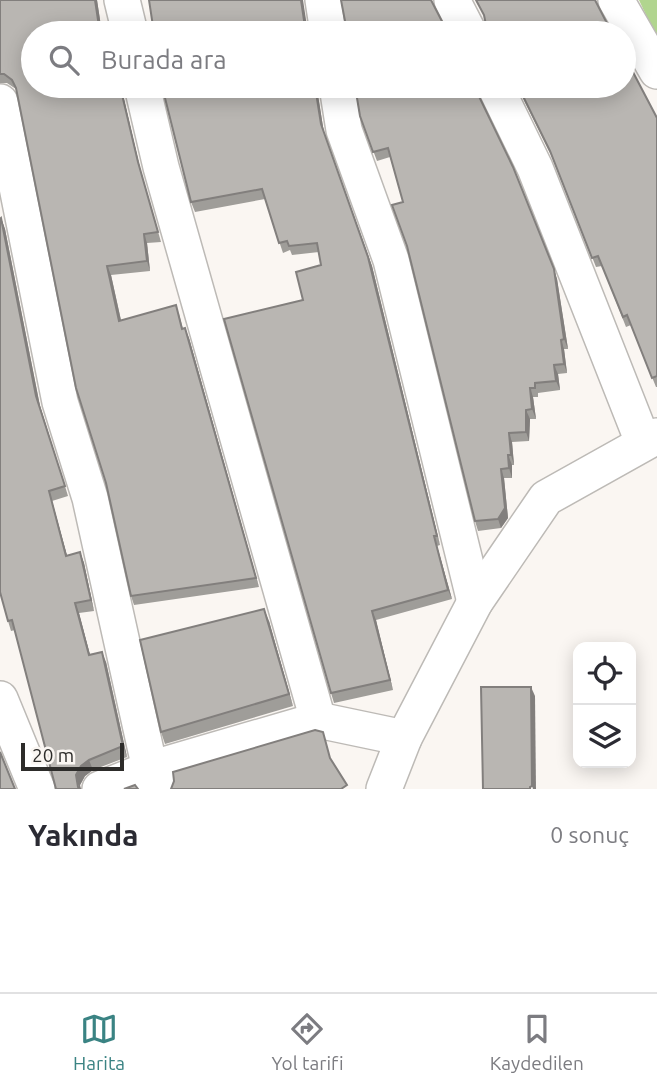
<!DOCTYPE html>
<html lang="tr">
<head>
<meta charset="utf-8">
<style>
  :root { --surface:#fff; --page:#f7f7f7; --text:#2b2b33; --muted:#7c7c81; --line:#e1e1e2; --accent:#3a8383 }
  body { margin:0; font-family:Ubuntu,sans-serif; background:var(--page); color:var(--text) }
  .controls { position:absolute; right:21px; bottom:21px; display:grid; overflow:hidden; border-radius:14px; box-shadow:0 4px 18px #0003 }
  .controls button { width:63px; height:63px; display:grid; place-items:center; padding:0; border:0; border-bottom:2px solid var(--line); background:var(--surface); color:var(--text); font:35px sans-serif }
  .scale { position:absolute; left:21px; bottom:18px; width:103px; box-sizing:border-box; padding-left:7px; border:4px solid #2d2c2a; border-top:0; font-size:19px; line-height:24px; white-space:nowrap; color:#2d2c2a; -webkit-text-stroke:5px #faf6f2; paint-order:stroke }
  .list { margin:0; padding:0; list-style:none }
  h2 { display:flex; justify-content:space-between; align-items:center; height:91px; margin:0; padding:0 28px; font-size:30px }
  h2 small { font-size:23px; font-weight:400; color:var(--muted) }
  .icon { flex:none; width:38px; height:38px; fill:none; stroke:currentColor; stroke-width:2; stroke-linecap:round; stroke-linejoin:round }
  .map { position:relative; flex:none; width:657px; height:789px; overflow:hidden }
  .search { position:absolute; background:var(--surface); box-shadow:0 4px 18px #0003; left:21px; right:21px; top:21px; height:77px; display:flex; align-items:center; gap:18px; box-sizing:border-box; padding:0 24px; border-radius:38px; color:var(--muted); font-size:26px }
  .sheet { height:203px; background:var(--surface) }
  nav { display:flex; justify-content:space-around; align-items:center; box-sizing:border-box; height:98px; border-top:2px solid var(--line); background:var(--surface); font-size:19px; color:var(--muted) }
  nav a { display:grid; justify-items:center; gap:4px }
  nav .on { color:var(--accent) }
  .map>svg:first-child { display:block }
</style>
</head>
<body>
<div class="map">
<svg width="657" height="789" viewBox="0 0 657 789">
  <rect width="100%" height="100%" fill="#faf6f2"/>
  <polygon fill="#b1d58f" points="639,0 657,0 657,39"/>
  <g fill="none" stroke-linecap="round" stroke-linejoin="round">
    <g stroke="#bdbab6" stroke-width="38">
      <g id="street">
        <polyline points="122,0 130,33"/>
        <polyline points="323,0 328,33"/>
        <polyline points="452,0 469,33"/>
        <polyline points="616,0 657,71"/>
        <polyline points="142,86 161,167 318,720"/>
        <polyline points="337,86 344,130 391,260 475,602"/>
        <polyline points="495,86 535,168 643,442"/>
        <polyline points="0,102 60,402 90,498 150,769 158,789"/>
        <polyline points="0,699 37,789"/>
        <polyline points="100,789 150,769 318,720 404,738"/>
        <polyline points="384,789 404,738 475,602 546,498 657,436"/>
      </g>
    </g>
    <use href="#street" stroke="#fff" stroke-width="35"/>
  </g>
  <g fill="#9f9d99">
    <polygon points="0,0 97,0 102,33 33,86 123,86 122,91 141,172 161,242 147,243 150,271 111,275 121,320 179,314 183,329 189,338 259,587 134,605 131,596 17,92 16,89 7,83 0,83"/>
    <polygon points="355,86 475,86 476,91 557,279 568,349 564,349 567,373 558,374 560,390 538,393 538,397 533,397 536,419 530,419 529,441 512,442 514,465 512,465 512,478 504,478 508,518 501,528 478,531 475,521 403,202 390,157 377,161 360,116"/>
    <polygon points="517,86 624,86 657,118 657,387 656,387 631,325 626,327 602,266 596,267 554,161"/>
    <polygon points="317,89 324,133 372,266 440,545 437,546 452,599 376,620 393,690 334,703 331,693 303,300 321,265 319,252 292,255 290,250 283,253 265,199 195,212 191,202"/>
    <polygon points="1,218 5,229 40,406 68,496 52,501 67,556 80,552 84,563 94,611 79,613 90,655 106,662 127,757 93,770 85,776 80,785 15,630 11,631 8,621"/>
    <polygon points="269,621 293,706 165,744 161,732"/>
  </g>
  <g fill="#827f7d">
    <polygon points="95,0 97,0 102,33 100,33"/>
    <polygon points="301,0 303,0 308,33 305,27"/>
    <polygon points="120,86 123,86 122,91 141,172 161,242 138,162"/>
    <polygon points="315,86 318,86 317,89 324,133 372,266 440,545 321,124"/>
    <polygon points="1,218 5,229 40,406 68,496 36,396"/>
    <polygon points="144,234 147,243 150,271 147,261"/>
    <polygon points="107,266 111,275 123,330 119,321"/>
    <polygon points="554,269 557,279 568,349 564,339"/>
    <polygon points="185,328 189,338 259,587 256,578"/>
    <polygon points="561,340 564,349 567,373 564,364"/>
    <polygon points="554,365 558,374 560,390 556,381"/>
    <polygon points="530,388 533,397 536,419 532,409"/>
    <polygon points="526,410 530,419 529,441 526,432"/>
    <polygon points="509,433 512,442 514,465 511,455"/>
    <polygon points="508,455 512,465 512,478 509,468"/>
    <polygon points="501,469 504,478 508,518 501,528 498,519"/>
    <polygon points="49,491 52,501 70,566 66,556"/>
    <polygon points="434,536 437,546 452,599 448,590"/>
    <polygon points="80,552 84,563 94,611 91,600"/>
    <polygon points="75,603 79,613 93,666 89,655"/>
    <polygon points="264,609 269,621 293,706 289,694"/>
    <polygon points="372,611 376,620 393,690 390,680"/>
    <polygon points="102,652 106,662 127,757 123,746"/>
    <polygon points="531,687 535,696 536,789 533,789 532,786"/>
    <polygon points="89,760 93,770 85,776 80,785 81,789 79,789 76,775 81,766"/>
  </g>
  <g fill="#b9b6b2" stroke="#827f7d" stroke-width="2">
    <polygon points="0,0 95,0 100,33 33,33 33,86 120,86 138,162 158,232 144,234 147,261 107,266 119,321 176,305 182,329 185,328 256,578 131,596 106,483 76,388 16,88 12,80 4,74 0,74"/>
    <polygon points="149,0 301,0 305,27 307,33 154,33"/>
    <polygon points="341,0 431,0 448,33 342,33 343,32 345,21"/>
    <polygon points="476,0 595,0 612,33 483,33 486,25 484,15"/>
    <polygon points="624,55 657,118 657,376 652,378 627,315 623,317 598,256 592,258 550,151 518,86 624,86"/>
    <polygon points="162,86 315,86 321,124 368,257 437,536 434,536 448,590 372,611 390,680 331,693 224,319 303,300 296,272 321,265 317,243 289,246 287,241 279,243 262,189 191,202"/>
    <polygon points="355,86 474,86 513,167 554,269 564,339 561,340 564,364 554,365 556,381 535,383 535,388 530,388 532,409 526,410 526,432 509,433 511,455 508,455 509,468 501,469 505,508 498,519 475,521 407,246 392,205 403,202 388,148 373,152 360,116"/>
    <polygon points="1,218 36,396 65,486 49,491 66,556 80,552 91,600 75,603 89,655 102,652 123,746 89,760 81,766 76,775 78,787 80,789 56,789 12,620 8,621 0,592 0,219"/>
    <polygon points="264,609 289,694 161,732 140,640"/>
    <polygon points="481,687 531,687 532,786 530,787 530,789 483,789"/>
    <polygon points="315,730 323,732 330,758 347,785 341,789 171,789 174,781 173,772"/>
    <polygon points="0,752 15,789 0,789"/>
    <polygon points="135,785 138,789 124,789"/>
  </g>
</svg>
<div class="controls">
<button><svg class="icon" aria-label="locate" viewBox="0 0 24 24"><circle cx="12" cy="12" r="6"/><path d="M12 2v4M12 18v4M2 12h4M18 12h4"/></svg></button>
<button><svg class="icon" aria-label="layers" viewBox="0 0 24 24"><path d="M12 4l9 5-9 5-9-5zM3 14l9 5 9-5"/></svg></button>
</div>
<div class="scale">20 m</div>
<div class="search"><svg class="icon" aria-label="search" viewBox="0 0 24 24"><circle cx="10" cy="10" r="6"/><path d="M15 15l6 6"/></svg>Burada ara</div>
</div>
<section class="sheet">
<h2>Yakında<small>0 sonuç</small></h2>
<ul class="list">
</ul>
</section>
<nav>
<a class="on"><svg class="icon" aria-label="map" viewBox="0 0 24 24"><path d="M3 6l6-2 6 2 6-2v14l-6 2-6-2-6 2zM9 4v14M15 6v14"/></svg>Harita</a>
<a><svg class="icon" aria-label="directions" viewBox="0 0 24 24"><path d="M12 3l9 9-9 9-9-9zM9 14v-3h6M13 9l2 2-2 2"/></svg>Yol tarifi</a>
<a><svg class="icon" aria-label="saved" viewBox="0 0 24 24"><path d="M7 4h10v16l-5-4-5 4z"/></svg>Kaydedilen</a>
</nav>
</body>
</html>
